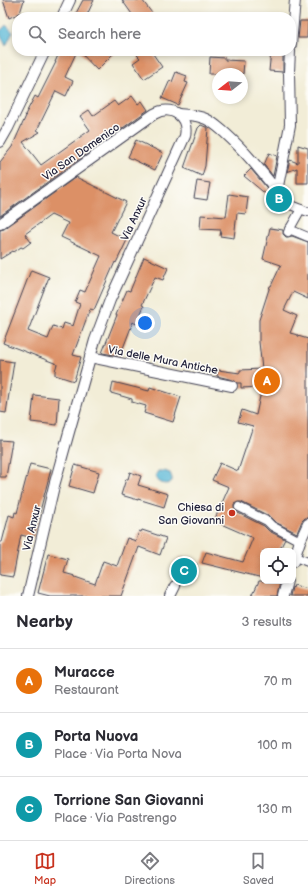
<!DOCTYPE html>
<html lang="en">
<head>
<meta charset="utf-8">
<style>
  :root { --surface:#fff; --page:#f7f7f7; --text:#2b2b33; --muted:#7c7c81; --line:#e1e1e2; --accent:#c8321e }
  body { margin:0; font-family:"Balsamiq Sans",sans-serif; background:var(--page); color:var(--text) }
  .controls { position:absolute; right:12px; bottom:12px; display:grid; overflow:hidden; border-radius:8px; box-shadow:0 2px 6px #0003 }
  .controls button { width:36px; height:36px; display:grid; place-items:center; padding:0; border:0; border-bottom:1px solid var(--line); background:var(--surface); color:var(--text); font:20px sans-serif }
  .compass { position:absolute; left:212px; top:68px; width:36px; height:36px; border-radius:50%; background:var(--surface); box-shadow:0 2px 6px #0003; rotate:253deg }
  .you { position:absolute; left:145px; top:323px; width:14px; height:14px; margin:-10px; border:3px solid #fff; border-radius:50%; background:#1a73e8; box-shadow:0 0 0 6px #1a73e833 }
  .badge { display:grid; place-items:center; width:26px; height:26px; border-radius:50%; background:var(--accent); color:#fff; font-size:13px; font-weight:700 }
  .pin { position:absolute; translate:-50% -50%; border:2px solid #fff; box-shadow:0 1px 4px #0006 }
  .list { margin:0; padding:0; list-style:none }
  h2 { display:flex; justify-content:space-between; align-items:center; height:52px; margin:0; padding:0 16px; font-size:17px }
  h2 small { font-size:13px; font-weight:400; color:var(--muted) }
  .list li { display:grid; grid-template-columns:26px 1fr auto; gap:12px; align-items:center; box-sizing:border-box; height:64px; padding:0 16px; border-top:1px solid var(--line) }
  .list b { display:block; font-size:15px; white-space:nowrap }
  .list p { margin:0; font-size:13px; white-space:nowrap; color:var(--muted) }
  .list em { font-size:13px; font-style:normal; color:var(--muted) }
  .icon { flex:none; width:22px; height:22px; fill:none; stroke:currentColor; stroke-width:2; stroke-linecap:round; stroke-linejoin:round }
  .map { position:relative; flex:none; width:308px; height:596px; overflow:hidden }
  .search { position:absolute; background:var(--surface); box-shadow:0 2px 6px #0003; left:12px; right:12px; top:12px; height:44px; display:flex; align-items:center; gap:10px; box-sizing:border-box; padding:0 14px; border-radius:16px; color:var(--muted); font-size:15px }
  .sheet { height:244px; background:var(--surface) }
  nav { display:flex; justify-content:space-around; align-items:center; box-sizing:border-box; height:56px; border-top:1px solid var(--line); background:var(--surface); font-size:11px; color:var(--muted) }
  nav a { display:grid; justify-items:center; gap:2px }
  nav .on { color:var(--accent) }
  .map>svg:first-child { display:block }
</style>
</head>
<body>
<div class="map">
<svg width="308" height="596" viewBox="0 0 308 596">
  <rect width="100%" height="100%" fill="#fdfcf7"/>
  <filter id="ink" filterUnits="userSpaceOnUse"><feTurbulence type="fractalNoise" baseFrequency=".025" numOctaves="2"/><feDisplacementMap in="SourceGraphic" scale="8" xChannelSelector="R" yChannelSelector="G"/><feConvolveMatrix kernelMatrix="1 2 1 2 8 2 1 2 1" color-interpolation-filters="sRGB"/></filter>
  <filter id="wash" filterUnits="userSpaceOnUse"><feTurbulence type="fractalNoise" baseFrequency=".012" numOctaves="4" result="noise"/><feDisplacementMap in="SourceGraphic" scale="16" xChannelSelector="R" yChannelSelector="G"/><feGaussianBlur stdDeviation="0.9" result="paint"/><feColorMatrix in="noise" values="0 0 0 0 0 0 0 0 0 0 0 0 0 0 0 0 0 1.4 0 .05"/><feComposite in="paint" operator="in"/></filter>
  <g filter="url(#wash)">
    <rect width="100%" height="100%" fill="#f2edd7"/>
    <g fill="#58b7d6" stroke="#3d6c88">
      <polygon points="6,25 13,32 6,46 0,34 0,31"/>
      <path d="M 158,471 L 164,471 L 170,473 L 172,478 L 172,481 C 166,487 158,483 155,476 Z"/>
    </g>
    <g id="blocks">
      <g fill="#dc9066">
        <polygon points="3,0 24,0 20,13 9,18"/>
        <polygon points="83,0 94,0 86,17 74,17"/>
        <polygon points="122,0 142,0 155,17 134,17"/>
        <polygon points="300,21 308,21 307,38 298,38"/>
        <polygon points="60,51 77,51 65,77 73,81 66,96 56,91 37,130 40,132 23,142 41,165 90,130 80,116 89,110 93,116 114,101 118,106 132,96 138,104 142,101 148,110 0,216 0,162 12,147 26,116 25,115 35,96 38,98 56,62 55,62"/>
        <polygon points="79,51 116,51 97,70"/>
        <polygon points="143,51 151,51 162,67 144,79 133,63 140,58 137,55"/>
        <polygon points="271,51 283,51 283,72 269,71"/>
        <polygon points="210,57 225,58 225,60 244,61 243,74 209,74"/>
        <polygon points="176,72 187,76 185,82 188,83 178,105 162,98 170,80 172,82"/>
        <polygon points="201,125 208,128 205,166 202,176 184,168 198,128"/>
        <polygon points="136,140 163,153 155,170 128,157"/>
        <polygon points="298,145 308,148 308,183 297,183 297,168 287,172 290,160 298,163"/>
        <polygon points="269,153 277,156 273,176 264,165"/>
        <polygon points="251,169 271,193 268,196 244,176"/>
        <polygon points="76,177 126,202 111,232 127,240 116,263 115,262 94,310 90,309 73,355 81,357 74,381 55,375 55,371 57,364 3,343 31,270 49,277 28,331 48,339 53,326 62,329 64,323 73,326 80,304 75,302 80,290 85,292 101,256 61,237 68,223 51,215 25,234 31,242 23,248 21,247 14,252 13,251 0,259 0,230 4,229"/>
        <polygon points="197,181 210,183 207,200 194,198"/>
        <polygon points="229,194 248,197 246,214 237,213 234,238 220,236 221,230 200,229 201,215 226,217"/>
        <polygon points="270,228 283,230 283,234 286,237 288,237 292,236 308,242 308,299 293,292 284,310 297,316 290,333 298,335 298,336 308,339 308,518 305,518 302,521 297,533 275,522 269,516 241,502 238,502 234,504 234,508 236,512 264,526 269,531 285,539 279,551 263,551 263,578 202,563 206,552 243,562 253,538 214,521 229,487 212,480 220,463 238,471 253,426 238,422 242,410 256,415 262,387 241,388 241,383 237,383 233,380 217,376 218,370 240,373 240,370 262,369 259,342 259,320 270,286 271,286 281,265 263,259"/>
        <polygon points="144,257 168,268 163,280 155,277 142,305 144,306 136,324 133,322 120,356 102,353 117,315 116,315 127,290 130,291"/>
        <polygon points="0,360 14,362 6,413 0,412"/>
        <polygon points="113,382 149,391 150,387 181,397 173,422 144,413 146,406 132,402 132,399 111,393"/>
        <polygon points="34,395 59,398 57,425 31,422"/>
        <polygon points="0,440 12,441 6,477 0,477"/>
        <polygon points="30,464 51,469 33,538 21,535 13,577 0,575 0,542 2,542 9,515 14,517 15,512 17,513"/>
        <polygon points="75,465 99,472 93,493 69,486"/>
        <polygon points="130,472 141,476 138,485 168,494 164,507 138,499 138,500 121,495 126,479 128,479"/>
        <polygon points="142,530 166,538 160,555 139,547 121,596 50,596 38,593 48,554 68,559 64,573 75,576 75,577 95,584 103,561 117,566 127,538 136,541 139,531 141,532"/>
        <polygon points="180,557 197,564 189,582 172,574"/>
        <polygon points="259,581 277,581 280,582 277,596 252,596"/>
        <polygon points="294,585 308,589 308,596 290,596 292,587 293,588"/>
      </g>
    </g>
  </g>
  <g filter="url(#ink)">
    <use href="#blocks" fill-opacity="0" stroke="#414052" stroke-width="1"/>
    <g fill="none" stroke-linecap="round" stroke-linejoin="round">
      <g stroke="#414052" stroke-width="10">
        <g id="pedestrian">
          <polyline points="277,191 279,199"/>
          <polyline points="288,204 308,212"/>
          <polyline points="289,229 308,237"/>
          <polyline points="288,232 301,209"/>
          <polyline points="239,507 267,521 272,526 300,541"/>
          <polyline points="295,557 308,562"/>
        </g>
      </g>
      <g stroke="#414052" stroke-width="12">
        <g id="minor">
          <polyline points="62,17 70,0"/>
          <polyline points="291,45 295,0"/>
          <path d="M 178,114 C 187,115 197,115 206,119 C 213,122 219,128 225,133 C 245,151 261,171 277,191 L 290,125 L 289,72 L 290,51"/>
          <polyline points="0,142 8,128 45,51"/>
          <path d="M 0,224 L 154,114 C 171,104 189,116 185,136 L 110,300 L 95,340 L 69,432 L 54,486 L 28,596"/>
          <polyline points="90,357 232,386"/>
          <polyline points="293,562 300,541 308,524"/>
          <polyline points="170,596 175,586"/>
          <polyline points="283,596 287,581"/>
        </g>
      </g>
      <use href="#pedestrian" stroke="#fff" stroke-width="8"/>
      <use href="#minor" stroke="#fff" stroke-width="10"/>
    </g>
  </g>
  <circle fill="#c8321e" stroke="#fdfcf7" stroke-width="1.5" cx="232" cy="513" r="4"/>
  <g text-anchor="middle" dominant-baseline="central" stroke-width="3" stroke-linejoin="round" paint-order="stroke">
    <g font-size="11" fill="#22223b" stroke="#fdfcf7">
      <text transform="translate(81 152) rotate(-35)">Via San Domenico</text>
      <text transform="translate(134 219) rotate(-65)">Via Anxur</text>
      <text transform="translate(163 360) rotate(11)">Via delle Mura Antiche</text>
      <text transform="translate(32 528) rotate(-76)">Via Anxur</text>
    </g>
    <g font-size="11" fill="#22223b" stroke="#fdfcf7" text-anchor="end">
      <text x="224" y="507">Chiesa di<tspan x="224" dy="13">San Giovanni</tspan></text>
    </g>
  </g>
</svg>
<div class="controls">
<button><svg class="icon" aria-label="locate" viewBox="0 0 24 24"><circle cx="12" cy="12" r="6"/><path d="M12 2v4M12 18v4M2 12h4M18 12h4"/></svg></button>
</div>
<svg class="compass" viewBox="-18 -18 36 36"><path d="M0-13l5 13h-10z" fill="#e53935"/><path d="M0 13l5-13h-10z" fill="#7c7c81"/></svg>
<div class="you"></div>
<div class="pin badge" style="left:267px;top:381px;background:#e8710a">A</div>
<div class="pin badge" style="left:279px;top:199px;background:#0f9aa8">B</div>
<div class="pin badge" style="left:184px;top:571px;background:#0f9aa8">C</div>
<div class="search"><svg class="icon" aria-label="search" viewBox="0 0 24 24"><circle cx="10" cy="10" r="6"/><path d="M15 15l6 6"/></svg>Search here</div>
</div>
<section class="sheet">
<h2>Nearby<small>3 results</small></h2>
<ul class="list">
<li><span class="badge" style="background:#e8710a">A</span><div><b>Muracce</b><p>Restaurant</p></div><em>70 m</em></li>
<li><span class="badge" style="background:#0f9aa8">B</span><div><b>Porta Nuova</b><p>Place · Via Porta Nova</p></div><em>100 m</em></li>
<li><span class="badge" style="background:#0f9aa8">C</span><div><b>Torrione San Giovanni</b><p>Place · Via Pastrengo</p></div><em>130 m</em></li>
</ul>
</section>
<nav>
<a class="on"><svg class="icon" aria-label="map" viewBox="0 0 24 24"><path d="M3 6l6-2 6 2 6-2v14l-6 2-6-2-6 2zM9 4v14M15 6v14"/></svg>Map</a>
<a><svg class="icon" aria-label="directions" viewBox="0 0 24 24"><path d="M12 3l9 9-9 9-9-9zM9 14v-3h6M13 9l2 2-2 2"/></svg>Directions</a>
<a><svg class="icon" aria-label="saved" viewBox="0 0 24 24"><path d="M7 4h10v16l-5-4-5 4z"/></svg>Saved</a>
</nav>
</body>
</html>
